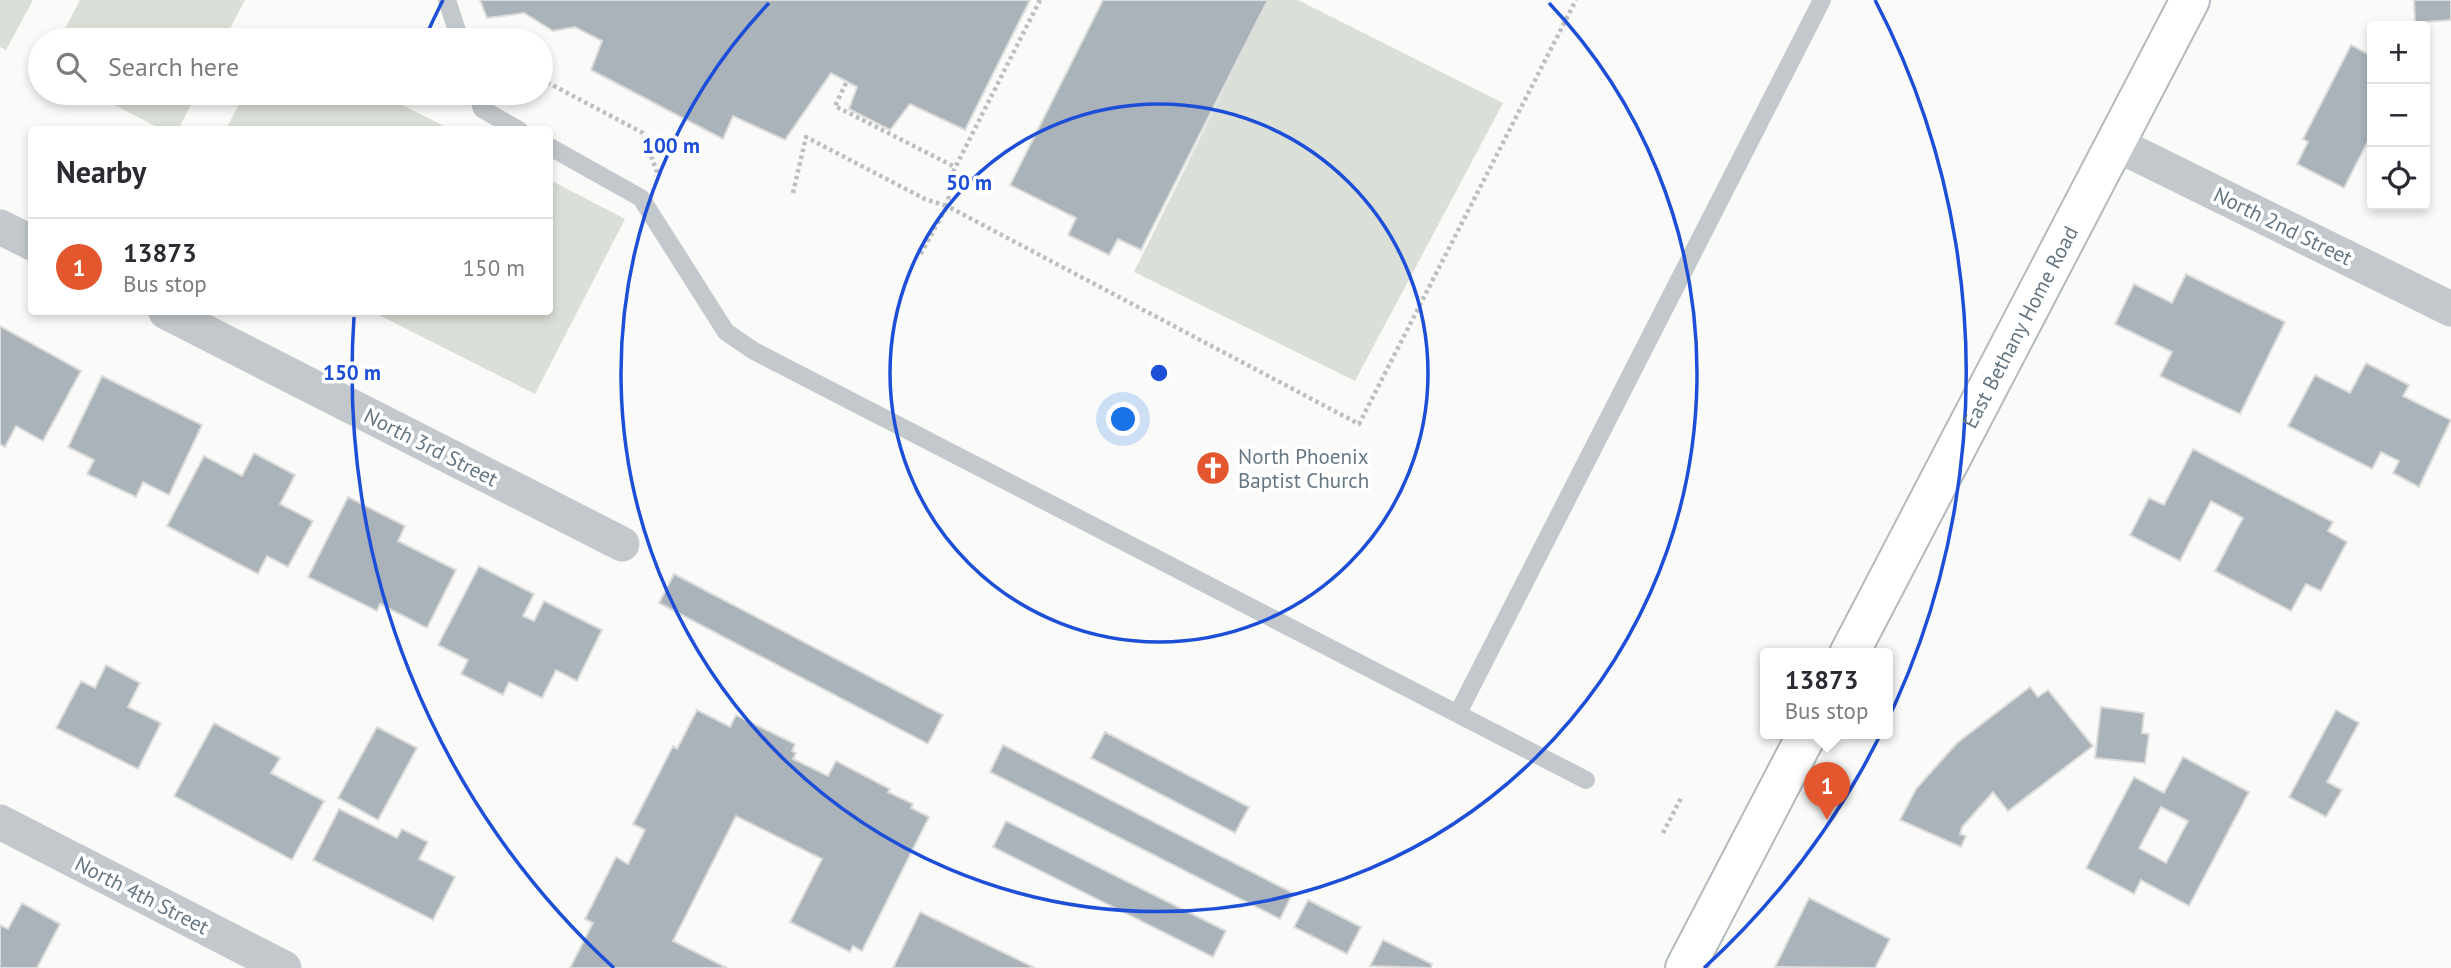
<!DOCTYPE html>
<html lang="en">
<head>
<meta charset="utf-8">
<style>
  :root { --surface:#fff; --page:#f2f2f3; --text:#2b2b33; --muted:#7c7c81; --line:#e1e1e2; --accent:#e4572e }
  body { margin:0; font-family:"PT Sans",sans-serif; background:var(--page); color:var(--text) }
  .controls { position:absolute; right:21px; top:21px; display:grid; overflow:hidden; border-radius:7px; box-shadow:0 4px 10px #0003 }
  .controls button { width:63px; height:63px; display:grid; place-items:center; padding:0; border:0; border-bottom:2px solid var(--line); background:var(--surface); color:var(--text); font:35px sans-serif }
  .you { position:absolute; left:1124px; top:420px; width:24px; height:24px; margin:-18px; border:5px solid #fff; border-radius:50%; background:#1a73e8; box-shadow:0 0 0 10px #1a73e833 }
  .badge { display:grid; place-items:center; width:46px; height:46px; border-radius:50%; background:var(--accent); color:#fff; font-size:23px; font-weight:700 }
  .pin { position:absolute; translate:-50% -58px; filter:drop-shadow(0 2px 4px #0008) }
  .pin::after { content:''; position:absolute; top:37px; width:24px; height:21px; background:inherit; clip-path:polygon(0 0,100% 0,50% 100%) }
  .popup { position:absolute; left:1760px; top:648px; width:133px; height:91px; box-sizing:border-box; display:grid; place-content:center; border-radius:7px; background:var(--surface); filter:drop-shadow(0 2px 5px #0005); font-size:23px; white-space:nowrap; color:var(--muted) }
  .popup b { font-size:26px; color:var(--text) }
  .popup::after { content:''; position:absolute; left:50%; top:100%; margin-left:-14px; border:14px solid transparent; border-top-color:var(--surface) }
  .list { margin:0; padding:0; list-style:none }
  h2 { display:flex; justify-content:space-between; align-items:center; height:91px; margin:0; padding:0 28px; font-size:30px }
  h2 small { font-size:23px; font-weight:400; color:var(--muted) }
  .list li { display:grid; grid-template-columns:46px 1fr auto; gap:21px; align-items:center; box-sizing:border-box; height:98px; padding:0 28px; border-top:2px solid var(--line) }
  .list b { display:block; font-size:26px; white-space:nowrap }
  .list p { margin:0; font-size:23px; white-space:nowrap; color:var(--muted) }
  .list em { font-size:23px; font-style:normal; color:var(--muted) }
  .icon { flex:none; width:38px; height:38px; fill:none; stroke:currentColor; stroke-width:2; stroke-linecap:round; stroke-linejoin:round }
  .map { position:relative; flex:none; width:2451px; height:968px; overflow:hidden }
  .search { position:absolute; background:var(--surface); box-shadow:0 4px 10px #0003; left:28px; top:28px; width:525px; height:77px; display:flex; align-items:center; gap:18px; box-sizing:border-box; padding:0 24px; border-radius:38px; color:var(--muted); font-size:26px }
  .panel { position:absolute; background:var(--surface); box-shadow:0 4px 10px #0003; left:28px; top:126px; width:525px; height:189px; border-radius:7px }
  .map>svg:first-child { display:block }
</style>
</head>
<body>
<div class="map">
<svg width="2451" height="968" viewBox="0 0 2451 968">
  <rect width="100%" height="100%" fill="#fafaf8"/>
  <g fill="#dadfd7">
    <polygon points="0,0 33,0 6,50 0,47"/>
    <polygon points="80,0 245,0 224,40 59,40"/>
    <polygon points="1268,0 1298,0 1503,103 1355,381 1134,272"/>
    <polygon points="91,93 197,93 178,130 161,129"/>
    <polygon points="245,93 378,93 450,129 226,129"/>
    <polygon points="550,180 625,219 535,394 373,312 550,312"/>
  </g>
  <g fill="#aab3b9" stroke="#dcdcda" stroke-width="2" fill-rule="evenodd">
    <polygon points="480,0 1030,0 965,130 910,104 890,130 849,109 857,87 831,73 785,140 733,116 723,139 591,70 602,41 575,27 553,31 524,13 487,18"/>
    <polygon points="1103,0 1268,0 1141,250 1118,239 1109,255 1068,235 1076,218 1010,185"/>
    <polygon points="2414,0 2451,0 2451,20 2415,23"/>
    <polygon points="2351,45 2372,56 2372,133 2344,188 2297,164 2308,142 2303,139"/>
    <polygon points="2186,274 2285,322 2240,414 2160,376 2172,352 2115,324 2134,284 2172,303"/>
    <polygon points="0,326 81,371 43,441 16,426 5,447 0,444"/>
    <polygon points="2366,363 2409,385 2403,396 2451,420 2419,487 2393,473 2399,461 2381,452 2372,469 2288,426 2315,375 2350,393"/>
    <polygon points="102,376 202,425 169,495 143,482 136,497 87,474 94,460 68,447"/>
    <polygon points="2193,449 2333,522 2328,531 2347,542 2321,591 2306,584 2291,611 2215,571 2243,518 2211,501 2180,561 2130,535 2149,498 2164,505"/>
    <polygon points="254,453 295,475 280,504 313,521 288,567 267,556 258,574 167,526 204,456 242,476"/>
    <polygon points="348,497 405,526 398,541 456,570 427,628 380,604 377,611 308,577"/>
    <polygon points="479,566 534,594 523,616 534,621 544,601 602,630 577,681 556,670 542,698 509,682 503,695 461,674 468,660 438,645"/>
    <polygon points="674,574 943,715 928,744 659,603"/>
    <polygon points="106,665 140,683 128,707 161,723 138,769 56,728 81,681 95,688"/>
    <polygon points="2030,687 2038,697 2048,690 2093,746 2008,811 1993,792 1962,827 1960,834 1966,836 1961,847 1900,820 1916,789 1957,743"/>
    <polygon points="2101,707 2144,713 2142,733 2149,734 2145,763 2095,758"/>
    <polygon points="697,710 730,727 736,715 795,744 792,751 796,753 793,759 828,776 836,761 890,789 888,792 913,804 911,808 929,817 862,951 853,946 850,952 790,922 822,859 736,816 673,941 727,968 570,968 593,923 585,919 616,857 628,864 645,830 633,824 673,746 677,749"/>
    <polygon points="2336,710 2359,723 2327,782 2342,790 2326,817 2289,797"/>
    <polygon points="214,723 280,758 271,773 324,801 292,860 174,796"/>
    <polygon points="377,727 417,748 378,820 338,798"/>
    <polygon points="1105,732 1249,807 1235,833 1091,758"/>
    <polygon points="1003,745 1293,893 1280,919 990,772"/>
    <path d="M 2183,757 L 2249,792 L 2189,906 L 2141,880 L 2134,894 L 2086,868 L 2134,777 L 2164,793 ZM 2161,807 L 2188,821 L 2166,863 L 2139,848 Z"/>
    <polygon points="339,809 397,838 402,829 428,842 419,859 455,877 433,920 313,860"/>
    <polygon points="1006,821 1226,931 1213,957 993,847"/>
    <polygon points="1809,898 1890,939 1875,968 1775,967"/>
    <polygon points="1308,900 1361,927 1347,954 1294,927"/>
    <polygon points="22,903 60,924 37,968 0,968 0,925 8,929"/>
    <polygon points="920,912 1035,968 893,968"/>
    <polygon points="1383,940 1432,964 1431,968 1370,966"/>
  </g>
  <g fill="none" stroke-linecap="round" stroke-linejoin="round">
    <g stroke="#b3babf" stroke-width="42">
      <g id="secondary">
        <path id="s1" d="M 1849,654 L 2190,0"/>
        <polyline points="1685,968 1807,734"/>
      </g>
    </g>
    <g stroke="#bbbfc2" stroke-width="4.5" stroke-dasharray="3.5 3.5" stroke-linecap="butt">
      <polyline points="1040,0 954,170 947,206 1359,424 1576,0"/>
      <polyline points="541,79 643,133 657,172 655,176"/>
      <polyline points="846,83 835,106 955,167"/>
      <polyline points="793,193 806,137 925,199 947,206 919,257"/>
      <polyline points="1663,833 1682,796"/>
    </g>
    <g stroke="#c3c8cc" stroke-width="18">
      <polyline points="447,0 460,40"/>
      <polyline points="477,93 482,109 519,130"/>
      <polyline points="550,147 641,198 726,332 754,351 1586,780"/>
      <polyline points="1458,713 1822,0"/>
    </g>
    <g stroke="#c3c8cc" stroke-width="35">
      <polyline points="2116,144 2451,309"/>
      <polyline points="0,227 32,243"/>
      <polyline points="166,312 622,544"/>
      <polyline points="0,822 284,968"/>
    </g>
    <use href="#secondary" stroke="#fff" stroke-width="38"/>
  </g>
  <g fill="none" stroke="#1d4ed8" stroke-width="3.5">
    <circle cx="1159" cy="373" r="269"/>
    <path d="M1549 3A538 538 0 1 1 769 3"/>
    <path d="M614 968A807 807 0 0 1 354 317M425 38A807 807 0 0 1 443 0M1875 0A807 807 0 0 1 1704 968"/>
  </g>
  <defs>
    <g id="church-disc" transform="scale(1.75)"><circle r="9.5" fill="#e4572e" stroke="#fff"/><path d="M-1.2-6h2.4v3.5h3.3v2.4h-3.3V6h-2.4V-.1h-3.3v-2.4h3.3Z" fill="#fff"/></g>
  </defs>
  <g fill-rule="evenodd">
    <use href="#church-disc" x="1213" y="468"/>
  </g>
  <g text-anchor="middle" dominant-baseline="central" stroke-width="7" stroke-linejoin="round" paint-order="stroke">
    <g font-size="21" fill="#657683" stroke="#fff">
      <text transform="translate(2283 226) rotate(26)">North 2nd Street</text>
      <text stroke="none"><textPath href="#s1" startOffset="369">East Bethany Home Road</textPath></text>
      <text transform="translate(431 447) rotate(27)">North 3rd Street</text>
      <text transform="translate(142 895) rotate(27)">North 4th Street</text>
    </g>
    <g font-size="21" fill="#657683" stroke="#fff" text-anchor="start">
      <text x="1238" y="456">North Phoenix<tspan x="1238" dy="24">Baptist Church</tspan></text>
    </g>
  </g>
  <circle cx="1159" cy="373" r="10" fill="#1d4ed8" stroke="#fff" stroke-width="3.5"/>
  <g font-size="21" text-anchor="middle" font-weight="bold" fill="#1d4ed8" stroke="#fff" stroke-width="7" stroke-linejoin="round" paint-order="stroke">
    <text x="671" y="153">100 m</text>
    <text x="969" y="190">50 m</text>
    <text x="352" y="380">150 m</text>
  </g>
</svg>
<div class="controls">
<button>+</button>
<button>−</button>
<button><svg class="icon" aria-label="locate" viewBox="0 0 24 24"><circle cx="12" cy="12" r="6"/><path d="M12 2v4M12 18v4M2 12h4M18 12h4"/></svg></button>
</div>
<div class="you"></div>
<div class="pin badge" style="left:1827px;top:820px">1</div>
<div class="popup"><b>13873</b>Bus stop</div>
<div class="search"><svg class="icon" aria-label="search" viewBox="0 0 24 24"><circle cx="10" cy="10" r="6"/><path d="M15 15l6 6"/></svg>Search here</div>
<section class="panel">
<h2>Nearby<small></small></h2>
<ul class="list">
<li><span class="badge">1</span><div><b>13873</b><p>Bus stop</p></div><em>150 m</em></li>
</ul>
</section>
</div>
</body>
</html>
